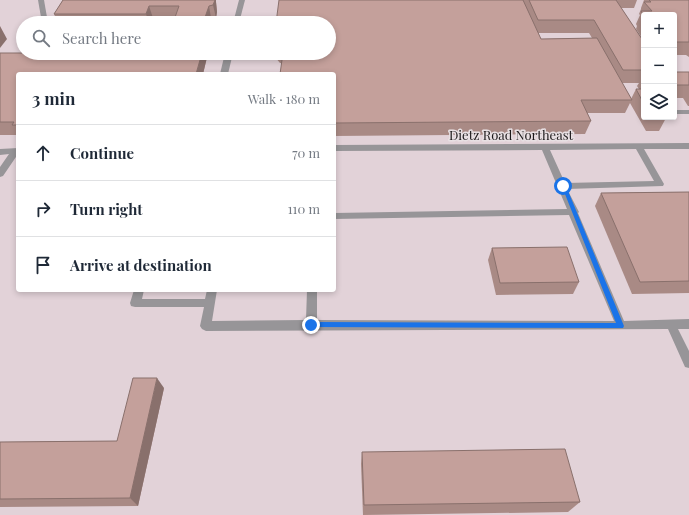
<!DOCTYPE html>
<html lang="en">
<head>
<meta charset="utf-8">
<style>
  :root { --surface:#fff; --page:#f2f2f3; --text:#1f2937; --muted:#747a83; --line:#e0e1e3 }
  body { margin:0; font-family:"Playfair Display",serif; background:var(--page); color:var(--text) }
  .controls { position:absolute; right:12px; top:12px; display:grid; overflow:hidden; border-radius:4px; box-shadow:0 2px 6px #0003 }
  .controls button { width:36px; height:36px; display:grid; place-items:center; padding:0; border:0; border-bottom:1px solid var(--line); background:var(--surface); color:var(--text); font:20px sans-serif }
  .stop { position:absolute; width:12px; height:12px; margin:-9px; border:3px solid #1a73e8; border-radius:50%; background:#fff }
  .stop.end { background:#1a73e8; border-color:#fff; box-shadow:0 1px 4px #0008 }
  .list { margin:0; padding:0; list-style:none }
  h2 { display:flex; justify-content:space-between; align-items:center; height:52px; margin:0; padding:0 16px; font-size:17px }
  h2 small { font-size:13px; font-weight:400; color:var(--muted) }
  .list li { display:grid; grid-template-columns:26px 1fr auto; gap:12px; align-items:center; box-sizing:border-box; height:56px; padding:0 16px; border-top:1px solid var(--line) }
  .list b { display:block; font-size:15px; white-space:nowrap }
  .list em { font-size:13px; font-style:normal; color:var(--muted) }
  .icon { flex:none; width:22px; height:22px; fill:none; stroke:currentColor; stroke-width:2; stroke-linecap:round; stroke-linejoin:round }
  .map { position:relative; flex:none; width:689px; height:515px; overflow:hidden }
  .search { position:absolute; background:var(--surface); box-shadow:0 2px 6px #0003; left:16px; top:16px; width:320px; height:44px; display:flex; align-items:center; gap:10px; box-sizing:border-box; padding:0 14px; border-radius:22px; color:var(--muted); font-size:15px }
  .panel { position:absolute; background:var(--surface); box-shadow:0 2px 6px #0003; left:16px; top:72px; width:320px; height:220px; border-radius:4px }
  .map>svg:first-child { display:block }
</style>
</head>
<body>
<div class="map">
<svg width="689" height="515" viewBox="0 0 689 515">
  <rect width="100%" height="100%" fill="#e8e0e3"/>
  <path fill="#e2d2d8" fill-rule="evenodd" d="M 0,0 L 689,0 L 689,515 L 0,515 ZM 644,15 L 674,15 L 674,117 L 644,117 ZM 23,23 L 329,23 L 329,53 L 23,53 ZM 18,74 L 334,74 L 334,290 L 18,290 Z"/>
  <g fill="none" stroke-linecap="round" stroke-linejoin="round">
    <g fill="#979598" fill-rule="evenodd">
      <polygon points="38,0 44,0 48,23 42,23"/>
      <polygon points="239,0 245,0 239,23 233,23"/>
      <polygon points="225,53 233,53 228,74 220,74"/>
      <rect x="674" y="110" width="15" height="4"/>
      <path d="M 689,143 L 689,149 L 644,149 L 664,184 L 663,186 L 567,189 L 579,212 L 578,213 L 624,321 L 689,319 L 689,329 L 678,329 L 689,351 L 689,368 L 685,367 L 668,329 L 206,331 L 202,329 L 200,326 L 204,307 L 135,307 L 131,306 L 130,303 L 134,290 L 144,290 L 142,299 L 205,299 L 207,290 L 217,290 L 212,321 L 306,320 L 307,290 L 317,290 L 317,320 L 614,321 L 569,215 L 334,219 L 334,213 L 567,209 L 542,150 L 334,151 L 334,145 ZM 636,149 L 654,181 L 565,183 L 550,150 Z"/>
      <polygon points="18,148 18,154 3,176 0,177 0,167 9,154 0,155 0,149"/>
    </g>
  </g>
  <g fill="#a98a85" fill-rule="evenodd">
    <polygon points="63,0 216,0 216,2 217,12 216,18 153,18 151,23 58,23 54,14"/>
    <path d="M 279,0 L 637,0 L 634,8 L 621,8 L 644,42 L 644,117 L 666,117 L 666,118 L 659,131 L 646,131 L 630,103 L 625,113 L 587,113 L 591,121 L 585,134 L 334,136 L 334,74 L 280,63 L 275,57 L 274,53 L 329,53 ZM 538,33 L 589,33 L 592,38 L 541,39 ZM 622,83 L 639,83 L 637,86 L 639,89 L 636,89 L 631,99 Z"/>
    <polygon points="644,0 689,0 689,57 686,55 674,55 674,15 644,15 644,41 636,29 637,26 636,24 640,15 639,14 641,9 641,8"/>
    <polygon points="0,53 208,53 203,74 18,74 18,136 17,135 0,135"/>
    <polygon points="674,72 689,72 689,106 688,106 683,98 674,98"/>
    <polygon points="689,192 689,293 632,294 595,206 601,193"/>
    <polygon points="492,248 579,282 573,294 496,295 488,260"/>
    <polygon points="164,388 138,506 0,507 0,442 117,441"/>
    <polygon points="362,452 580,502 568,512 363,515 361,464"/>
  </g>
  <g fill="#89706c">
    <polygon points="210,0 216,0 216,2 217,12 216,18 213,5"/>
    <polygon points="149,6 153,18 151,23 149,23 146,14"/>
    <polygon points="209,6 211,18 210,23 203,23"/>
    <polygon points="0,26 7,39 0,48"/>
    <polygon points="202,53 208,53 203,74 196,74"/>
    <polygon points="157,378 164,388 138,506 130,498"/>
  </g>
  <g fill="#c4a09b" stroke="#89706c">
    <polygon points="63,0 215,0 213,5 209,6 203,23 173,23 179,6 149,6 146,14 54,14"/>
    <polygon points="279,0 523,0 541,39 597,38 632,100 581,100 591,121 334,123 334,74 280,74 283,53 329,53 329,23 276,23"/>
    <polygon points="529,0 616,0 644,42 644,70 623,70 594,20 538,20"/>
    <polygon points="649,0 689,0 689,42 674,42 674,15 644,15 644,20 641,16 643,14 641,11 652,11 644,2 651,2"/>
    <polygon points="0,53 202,53 196,74 18,74 18,125 12,125 14,122 0,122"/>
    <rect x="674" y="72" width="15" height="13"/>
    <polygon points="636,89 644,89 644,104"/>
    <rect x="652" y="117" width="14" height="1"/>
    <polygon points="689,192 689,281 640,282 601,193"/>
    <polygon points="567,247 579,282 500,283 492,248"/>
    <polygon points="133,378 157,378 130,498 0,499 0,442 117,441"/>
    <polygon points="565,449 580,502 364,505 362,452"/>
  </g>
  <polygon fill="#1a73e8" points="561,184 566,186 624,326 623,328 309,327 308,325 311,322 616,323"/>
  <g text-anchor="middle" dominant-baseline="central" stroke-width="3" stroke-linejoin="round" paint-order="stroke">
    <g font-size="13" fill="#1b1819" stroke="#e8e0e3">
      <text x="511" y="134">Dietz Road Northeast</text>
    </g>
  </g>
</svg>
<div class="controls">
<button>+</button>
<button>−</button>
<button><svg class="icon" aria-label="layers" viewBox="0 0 24 24"><path d="M12 4l9 5-9 5-9-5zM3 14l9 5 9-5"/></svg></button>
</div>
<div class="stop" style="left:563px;top:186px"></div>
<div class="stop end" style="left:311px;top:325px"></div>
<div class="search"><svg class="icon" aria-label="search" viewBox="0 0 24 24"><circle cx="10" cy="10" r="6"/><path d="M15 15l6 6"/></svg>Search here</div>
<section class="panel">
<h2>3 min<small>Walk · 180 m</small></h2>
<ul class="list">
<li><svg class="icon" aria-label="ahead" viewBox="0 0 24 24"><path d="M12 20V5M6 11l6-6 6 6"/></svg><div><b>Continue</b></div><em>70 m</em></li>
<li><svg class="icon" aria-label="right" viewBox="0 0 24 24"><path d="M7 20v-9h11M14 6l5 5-5 5"/></svg><div><b>Turn right</b></div><em>110 m</em></li>
<li><svg class="icon" aria-label="arrive" viewBox="0 0 24 24"><path d="M6 21V4h12l-3 4 3 4H6"/></svg><div><b>Arrive at destination</b></div></li>
</ul>
</section>
</div>
</body>
</html>
